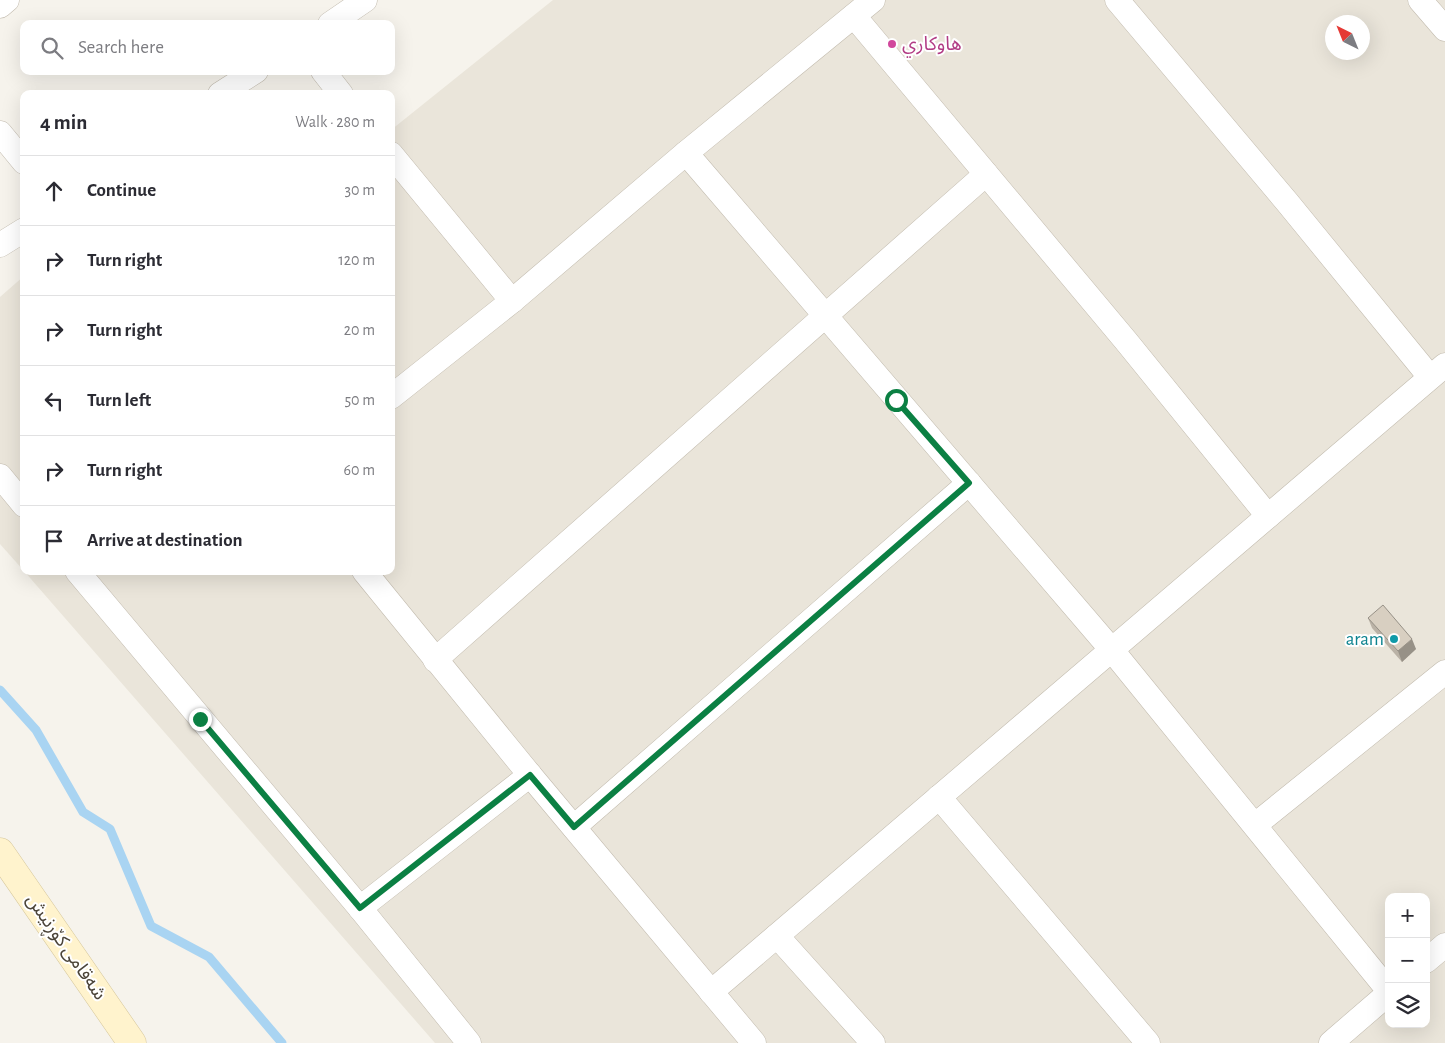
<!DOCTYPE html>
<html lang="en">
<head>
<meta charset="utf-8">
<style>
  :root { --surface:#fff; --page:#f7f7f7; --text:#2b2b33; --muted:#7c7c81; --line:#e1e1e2 }
  body { margin:0; font-family:"Alegreya Sans","Noto Sans Arabic",sans-serif; background:var(--page); color:var(--text) }
  .controls { position:absolute; right:15px; bottom:15px; display:grid; overflow:hidden; border-radius:10px; box-shadow:0 5px 20px #0002 }
  .controls button { width:45px; height:45px; display:grid; place-items:center; padding:0; border:0; border-bottom:1px solid var(--line); background:var(--surface); color:var(--text); font:25px sans-serif }
  .compass { position:absolute; left:1325px; top:15px; width:45px; height:45px; border-radius:50%; background:var(--surface); box-shadow:0 5px 20px #0002; rotate:317deg }
  .stop { position:absolute; width:15px; height:15px; margin:-11px; border:4px solid #0b8043; border-radius:50%; background:#fff }
  .stop.end { background:#0b8043; border-color:#fff; box-shadow:0 1px 5px #0008 }
  .list { margin:0; padding:0; list-style:none }
  h2 { display:flex; justify-content:space-between; align-items:center; height:65px; margin:0; padding:0 20px; font-size:21px }
  h2 small { font-size:16px; font-weight:400; color:var(--muted) }
  .list li { display:grid; grid-template-columns:32px 1fr auto; gap:15px; align-items:center; box-sizing:border-box; height:70px; padding:0 20px; border-top:1px solid var(--line) }
  .list b { display:block; font-size:19px; white-space:nowrap }
  .list em { font-size:16px; font-style:normal; color:var(--muted) }
  .icon { flex:none; width:28px; height:28px; fill:none; stroke:currentColor; stroke-width:2; stroke-linecap:round; stroke-linejoin:round }
  .map { position:relative; flex:none; width:1445px; height:1043px; overflow:hidden }
  .search { position:absolute; background:var(--surface); box-shadow:0 5px 20px #0002; left:20px; top:20px; width:375px; height:55px; display:flex; align-items:center; gap:12px; box-sizing:border-box; padding:0 18px; border-radius:10px; color:var(--muted); font-size:19px }
  .panel { position:absolute; background:var(--surface); box-shadow:0 5px 20px #0002; left:20px; top:90px; width:375px; height:485px; border-radius:10px }
  .map>svg:first-child { display:block }
</style>
</head>
<body>
<div class="map">
<svg width="1445" height="1043" viewBox="0 0 1445 1043">
  <rect width="100%" height="100%" fill="#f6f3ec"/>
  <g fill="#eae5da" fill-rule="evenodd">
    <path d="M 553,0 L 1445,0 L 1445,1043 L 435,1043 L 24,571 L 391,571 L 391,130 ZM 1332,22 L 1362,22 L 1362,52 L 1332,52 ZM 1389,897 L 1426,897 L 1426,1024 L 1389,1024 Z"/>
    <polygon points="24,276 24,571 0,544 0,297"/>
  </g>
  <g fill="none" stroke-linecap="round" stroke-linejoin="round">
    <polyline stroke="#a9d4f2" stroke-width="9" points="0,690 36,730 83,812 110,829 151,926 209,957 282,1043"/>
    <g stroke="#c2bbae" stroke-width="25">
      <g id="street">
        <polyline points="1117,0 1287,202 1430,377"/>
        <polyline points="1420,0 1445,29"/>
        <polyline points="0,6 7,0"/>
        <polyline points="854,16 1126,341 1268,516"/>
        <polyline points="330,24 365,0"/>
        <polyline points="323,71 341,94"/>
        <polyline points="220,94 256,71"/>
        <polyline points="0,133 24,162"/>
        <polyline points="686,153 1111,649 1389,991"/>
        <polyline points="391,154 512,301"/>
        <polyline points="0,245 24,230"/>
        <polyline points="391,397 512,301 686,153 873,0"/>
        <polyline points="0,476 24,505"/>
        <polyline points="77,571 360,908 469,1043"/>
        <polyline points="364,571 530,775 754,1043"/>
        <polyline points="435,660 986,174"/>
        <polyline points="939,797 1148,1043"/>
        <polyline points="1255,825 1445,672"/>
        <polyline points="574,827 969,483"/>
        <polyline points="360,908 530,775"/>
        <polyline points="777,936 873,1043"/>
        <polyline points="1426,961 1445,945"/>
        <polyline points="711,992 1445,365"/>
        <polyline points="1331,1043 1389,993"/>
      </g>
    </g>
    <g stroke="#d6c79b" stroke-width="29">
      <polyline id="secondary" points="0,852 132,1043"/>
    </g>
    <use href="#street" stroke="#fff" stroke-width="24"/>
    <use href="#secondary" stroke="#fff3cd" stroke-width="28"/>
  </g>
  <polygon fill="#bab2a6" points="1368,618 1416,649 1402,662 1372,628"/>
  <polygon fill="#979187" points="1412,639 1416,649 1402,662 1398,651"/>
  <polygon fill="#d8cfc1" stroke="#979187" points="1383,605 1412,639 1398,651 1368,618"/>
  <g fill="none" stroke-linecap="round" stroke-linejoin="round">
    <polyline stroke="#0b8043" stroke-width="6" points="200,719 360,908 530,775 574,827 969,483 896,400"/>
  </g>
  <circle fill="#d1479c" stroke="#fff" stroke-width="2" cx="892" cy="44" r="5"/>
  <circle fill="#0f9aa8" stroke="#fff" stroke-width="2" cx="1394" cy="639" r="5"/>
  <g text-anchor="middle" dominant-baseline="central" stroke-width="4" stroke-linejoin="round" paint-order="stroke">
    <g font-size="19" fill="#b23c85" stroke="#fff" text-anchor="start">
      <text x="902" y="44">هاوكاري</text>
    </g>
    <g font-size="19" fill="#0d838f" stroke="#fff" text-anchor="end">
      <text x="1384" y="639">aram</text>
    </g>
    <g font-size="19" fill="#4b4439" stroke="#fff">
      <text transform="translate(66 947) rotate(55)">شەقامی کۆڕنیش</text>
    </g>
  </g>
</svg>
<div class="controls">
<button>+</button>
<button>−</button>
<button><svg class="icon" aria-label="layers" viewBox="0 0 24 24"><path d="M12 4l9 5-9 5-9-5zM3 14l9 5 9-5"/></svg></button>
</div>
<svg class="compass" viewBox="-18 -18 36 36"><path d="M0-13l5 13h-10z" fill="#e53935"/><path d="M0 13l5-13h-10z" fill="#7c7c81"/></svg>
<div class="stop" style="left:896px;top:400px"></div>
<div class="stop end" style="left:200px;top:719px"></div>
<div class="search"><svg class="icon" aria-label="search" viewBox="0 0 24 24"><circle cx="10" cy="10" r="6"/><path d="M15 15l6 6"/></svg>Search here</div>
<section class="panel">
<h2>4 min<small>Walk · 280 m</small></h2>
<ul class="list">
<li><svg class="icon" aria-label="ahead" viewBox="0 0 24 24"><path d="M12 20V5M6 11l6-6 6 6"/></svg><div><b>Continue</b></div><em>30 m</em></li>
<li><svg class="icon" aria-label="right" viewBox="0 0 24 24"><path d="M7 20v-9h11M14 6l5 5-5 5"/></svg><div><b>Turn right</b></div><em>120 m</em></li>
<li><svg class="icon" aria-label="right" viewBox="0 0 24 24"><path d="M7 20v-9h11M14 6l5 5-5 5"/></svg><div><b>Turn right</b></div><em>20 m</em></li>
<li><svg class="icon" aria-label="left" viewBox="0 0 24 24"><path d="M17 20v-9H6M10 6l-5 5 5 5"/></svg><div><b>Turn left</b></div><em>50 m</em></li>
<li><svg class="icon" aria-label="right" viewBox="0 0 24 24"><path d="M7 20v-9h11M14 6l5 5-5 5"/></svg><div><b>Turn right</b></div><em>60 m</em></li>
<li><svg class="icon" aria-label="arrive" viewBox="0 0 24 24"><path d="M6 21V4h12l-3 4 3 4H6"/></svg><div><b>Arrive at destination</b></div></li>
</ul>
</section>
</div>
</body>
</html>
